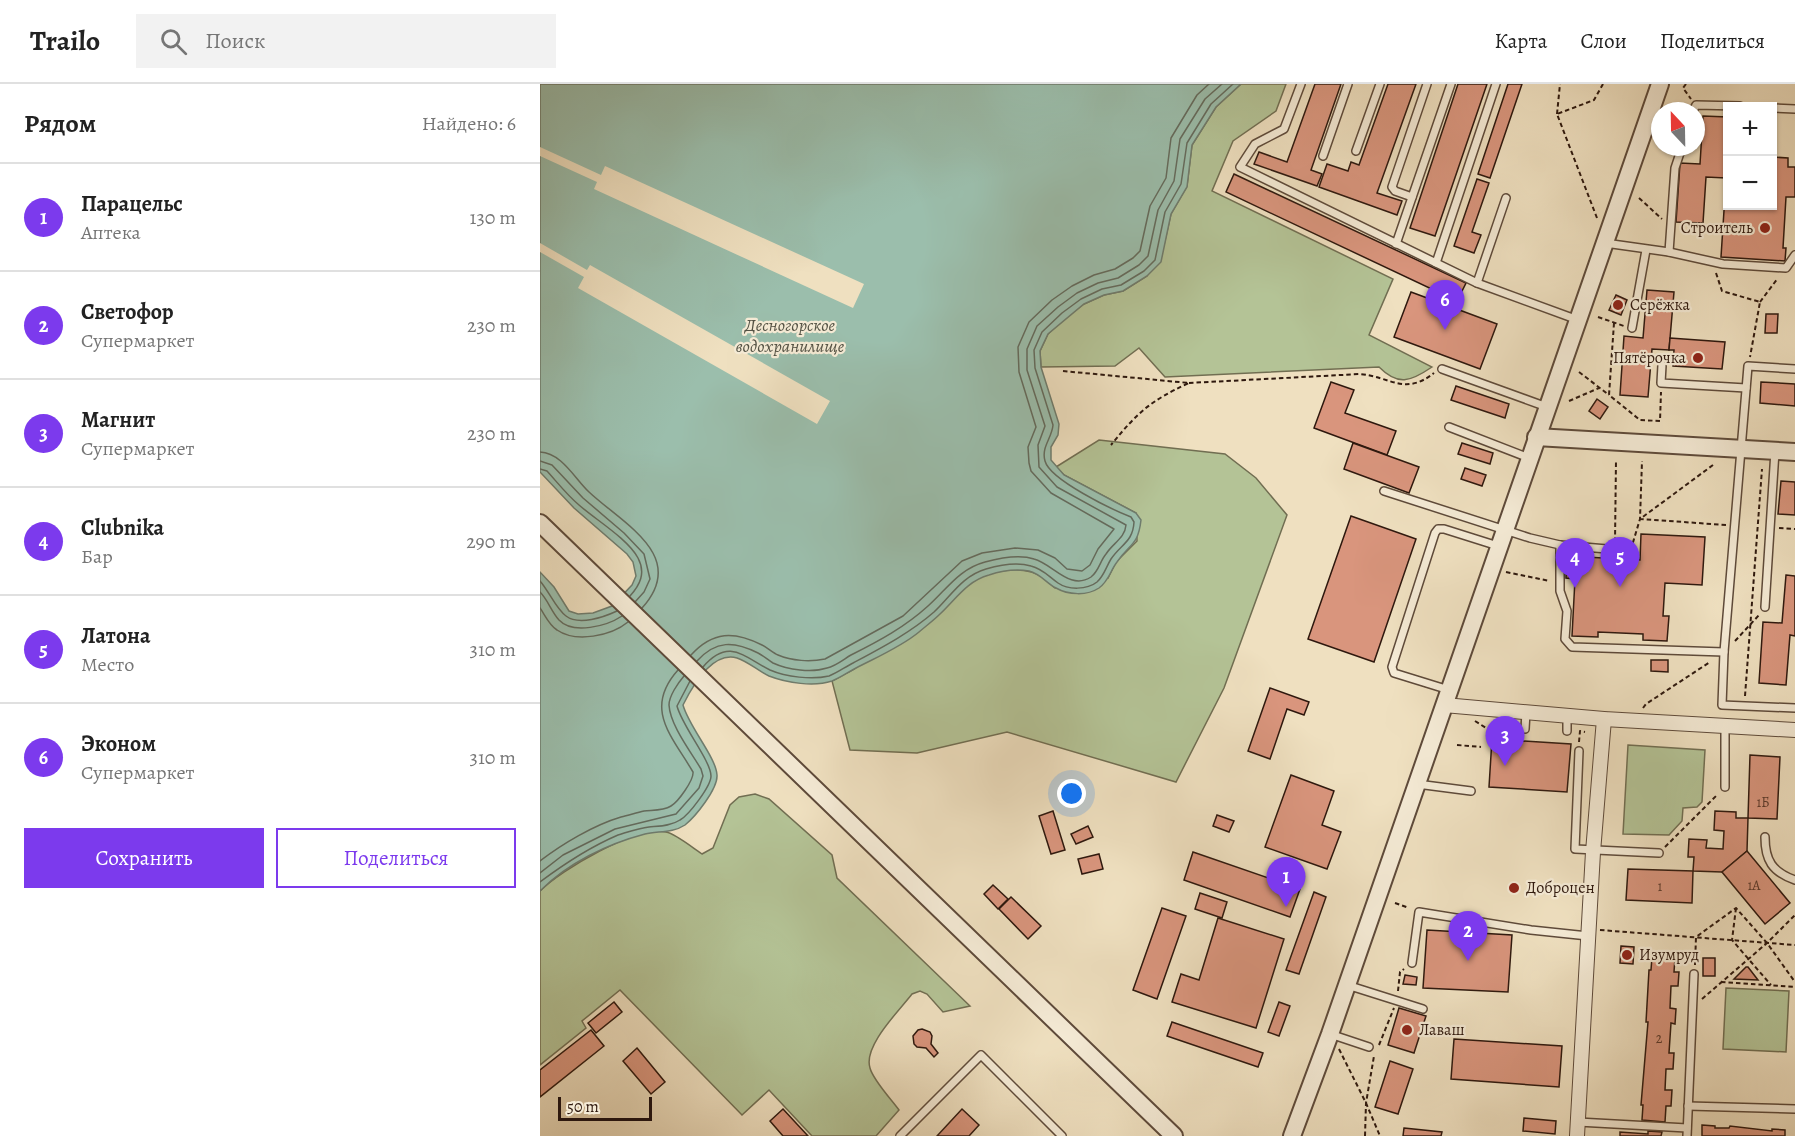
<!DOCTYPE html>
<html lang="ru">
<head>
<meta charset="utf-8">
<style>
  :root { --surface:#fff; --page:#f2f2f2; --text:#222; --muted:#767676; --line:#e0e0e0; --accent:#7c3aed }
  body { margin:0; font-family:Alegreya,serif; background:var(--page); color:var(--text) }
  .controls { position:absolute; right:18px; top:18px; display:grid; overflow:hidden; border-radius:0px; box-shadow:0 2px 4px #0004 }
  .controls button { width:54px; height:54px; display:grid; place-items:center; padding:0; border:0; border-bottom:2px solid var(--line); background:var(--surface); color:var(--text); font:30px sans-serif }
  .compass { position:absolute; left:1111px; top:18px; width:54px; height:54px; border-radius:50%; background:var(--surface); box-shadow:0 2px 4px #0004; rotate:338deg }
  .scale { position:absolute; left:18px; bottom:15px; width:94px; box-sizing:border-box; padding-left:6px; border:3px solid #2e180e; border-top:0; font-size:16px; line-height:21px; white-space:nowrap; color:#2e180e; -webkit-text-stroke:4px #f5ebd6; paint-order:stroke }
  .you { position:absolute; left:532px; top:710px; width:21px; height:21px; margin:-15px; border:4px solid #fff; border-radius:50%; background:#1a73e8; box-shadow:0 0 0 9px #1a73e833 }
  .badge { display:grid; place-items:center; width:39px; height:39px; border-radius:50%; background:var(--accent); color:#fff; font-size:20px; font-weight:700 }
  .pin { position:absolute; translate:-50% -50px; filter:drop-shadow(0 2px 3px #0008) }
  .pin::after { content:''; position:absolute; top:32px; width:21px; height:18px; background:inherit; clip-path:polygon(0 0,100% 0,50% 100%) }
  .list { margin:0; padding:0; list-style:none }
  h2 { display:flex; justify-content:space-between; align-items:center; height:78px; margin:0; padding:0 24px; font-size:26px }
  h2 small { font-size:20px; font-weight:400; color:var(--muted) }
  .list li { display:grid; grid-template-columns:39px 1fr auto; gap:18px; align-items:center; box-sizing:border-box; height:108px; padding:0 24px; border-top:2px solid var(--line) }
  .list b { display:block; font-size:22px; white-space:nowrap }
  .list p { margin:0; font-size:20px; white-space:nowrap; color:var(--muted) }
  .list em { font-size:20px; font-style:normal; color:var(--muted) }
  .actions { display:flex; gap:12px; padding:18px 24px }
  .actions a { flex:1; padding:14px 0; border:2px solid var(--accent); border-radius:0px; text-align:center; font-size:21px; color:var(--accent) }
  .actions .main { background:var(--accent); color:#fff }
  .icon { flex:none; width:33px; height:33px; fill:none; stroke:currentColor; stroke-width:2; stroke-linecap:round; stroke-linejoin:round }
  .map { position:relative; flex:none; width:1255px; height:1052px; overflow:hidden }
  header { display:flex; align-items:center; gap:36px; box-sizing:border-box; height:84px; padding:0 30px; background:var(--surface); border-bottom:2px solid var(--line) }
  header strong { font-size:28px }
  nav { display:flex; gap:33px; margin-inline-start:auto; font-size:21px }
  .search { width:420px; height:54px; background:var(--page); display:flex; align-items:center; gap:15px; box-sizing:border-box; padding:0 21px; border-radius:0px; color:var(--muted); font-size:22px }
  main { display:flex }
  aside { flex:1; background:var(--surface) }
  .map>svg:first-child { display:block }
</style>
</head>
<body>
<header>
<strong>Trailo</strong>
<div class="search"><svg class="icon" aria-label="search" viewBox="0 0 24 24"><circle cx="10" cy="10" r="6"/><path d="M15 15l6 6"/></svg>Поиск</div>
<nav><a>Карта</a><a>Слои</a><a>Поделиться</a></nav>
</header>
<main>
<aside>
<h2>Рядом<small>Найдено: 6</small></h2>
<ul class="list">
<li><span class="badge">1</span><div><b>Парацельс</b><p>Аптека</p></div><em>130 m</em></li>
<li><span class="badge">2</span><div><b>Светофор</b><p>Супермаркет</p></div><em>230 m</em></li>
<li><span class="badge">3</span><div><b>Магнит</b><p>Супермаркет</p></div><em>230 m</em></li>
<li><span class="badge">4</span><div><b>Clubnika</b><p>Бар</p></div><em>290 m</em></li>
<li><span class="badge">5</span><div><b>Латона</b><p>Место</p></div><em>310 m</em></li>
<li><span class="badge">6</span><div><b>Эконом</b><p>Супермаркет</p></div><em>310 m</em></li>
</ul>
<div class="actions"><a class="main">Сохранить</a><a>Поделиться</a></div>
</aside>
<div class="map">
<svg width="1255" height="1052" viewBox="0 0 1255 1052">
  <rect width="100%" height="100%" fill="#efe0c0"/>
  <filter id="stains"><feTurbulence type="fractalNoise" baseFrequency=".00333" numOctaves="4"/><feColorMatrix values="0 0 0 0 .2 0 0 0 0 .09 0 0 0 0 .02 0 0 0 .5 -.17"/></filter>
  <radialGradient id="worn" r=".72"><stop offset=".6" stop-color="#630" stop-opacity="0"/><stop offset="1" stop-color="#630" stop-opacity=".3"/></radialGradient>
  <g fill="#b4c396" stroke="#716e52" stroke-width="1.5">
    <path d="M 701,0 L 746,0 L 736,27 L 693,57 L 672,107 L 853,195 L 829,251 L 892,283 C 870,298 858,302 839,283 L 625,293 L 599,264 L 575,282 L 501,283 L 500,267 L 508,250 L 526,233 L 544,220 L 564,211 L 583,207 L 607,192 L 624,161 L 631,130 L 647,102 L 652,61 L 676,23 Z"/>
    <path d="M 559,356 L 685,370 L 716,394 L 747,431 L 684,604 L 636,698 L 467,648 L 377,669 L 310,666 L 292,597 L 314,585 L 416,512 C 421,507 426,502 431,499 C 449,486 485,480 504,494 C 508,497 511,501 515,504 L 568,494 L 576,478 L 597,457 L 596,429 L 524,391 L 516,383 Z"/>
    <polygon points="1088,661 1165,666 1162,718 1157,723 1143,724 1142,737 1129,751 1083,750"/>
    <path d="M 215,710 L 229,715 L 292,771 L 297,794 L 430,922 L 403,928 L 387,910 L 380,907 L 372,910 C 359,927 323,962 330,984 C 333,996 351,1015 359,1026 L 336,1052 L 272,1052 L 229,1006 L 202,1031 L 80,906 L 42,937 L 46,944 L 0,981 L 0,807 C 21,786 96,741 126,748 C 136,750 153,764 162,770 L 173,764 L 190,721 L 199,713 Z"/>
    <polygon points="1186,904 1249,907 1246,968 1183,965"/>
  </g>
  <path fill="#9bbeac" stroke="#6f7c6d" stroke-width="1.5" d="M 0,0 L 701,0 L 676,23 L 652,61 L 647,103 L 631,130 L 621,178 L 607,192 L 583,207 L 564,211 L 544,220 L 508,250 L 500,267 L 501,283 L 519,340 L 518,351 L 511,363 L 511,376 L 524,391 L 596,429 L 601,436 C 598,462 590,459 577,478 C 570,487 569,497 559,504 C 547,512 528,511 516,504 C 506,499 501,490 489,487 C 476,485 461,487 449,491 C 427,497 416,515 400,530 C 394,536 386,542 379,548 C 361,563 337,573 316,584 C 308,588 300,594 292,597 C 274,603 247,599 229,592 C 218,587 209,578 197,574 C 172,567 152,603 143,621 C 149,643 176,673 177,691 C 178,705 155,733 145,741 C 133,749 118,747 105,750 C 67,760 28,779 0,807 L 0,488 L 14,503 L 29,527 L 38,530 L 53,529 L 72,522 L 92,501 L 96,492 L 93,478 L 87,470 L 34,424 L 0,388 Z"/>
  <g fill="#efe0c0">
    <polygon points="0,63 61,91 65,82 324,200 313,224 54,105 57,98 0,72"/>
    <polygon points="0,159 47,186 50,181 290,317 277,340 38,204 44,193 0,168"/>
  </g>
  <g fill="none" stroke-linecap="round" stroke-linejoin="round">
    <g stroke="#646b5d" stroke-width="1.5">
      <path d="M 0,368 C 22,369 35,395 49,408 C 83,440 149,472 102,524"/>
      <polyline points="0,377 12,381 43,414 84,449 104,470 110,495 104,508 95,518"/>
      <path d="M 0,385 L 7,387 C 17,398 27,411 39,421 C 56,436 88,455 98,474 C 106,489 100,501 90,512"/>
      <path d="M 0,497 C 9,507 16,525 26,532 C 39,542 64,533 77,527"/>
      <path d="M 0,508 C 8,516 11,527 19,536 C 33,551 67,542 82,532"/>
      <path d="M 0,524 C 5,531 9,541 17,546 C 36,559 71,552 88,538"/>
      <path d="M 151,571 C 173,547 194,547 222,561 C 228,564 233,569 238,571 C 252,577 270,578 285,575 L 363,532 L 422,477 L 442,469 L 475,464 L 498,466 L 515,474 L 527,485 L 542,487 L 550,481 L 558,465 L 574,445 L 511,409 L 491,387 L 489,379 L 488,363 L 496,343 L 479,288 L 478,263 L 489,238 L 512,216 L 532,202 L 554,191 L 575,185 L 593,174 L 600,167 L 610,122 L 626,94 L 631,54 L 657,11 L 669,0"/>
      <path d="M 157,577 C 176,556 194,557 218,569 C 224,572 228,576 233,579 C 248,586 272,589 287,584 C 296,582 304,575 311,571 C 339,557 365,543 388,522 C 407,505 419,485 445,478 C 460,474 479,470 494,475 C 513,480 530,507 551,493 C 559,487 560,477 566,470 C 573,459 585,454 586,441 L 517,403 L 499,383 L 498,361 L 505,342 L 487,286 L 487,265 L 497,242 L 518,223 L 537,209 L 558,199 L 578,194 L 599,181 L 608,172 L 618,126 L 634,97 L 640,55 L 665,15 L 682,0"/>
      <path d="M 163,583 C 189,553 204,573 230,586 C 246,593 272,596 289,592 C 297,589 305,583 313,579 C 341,564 370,549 394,528 C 411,512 422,492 446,485 C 460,481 477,478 491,482 C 503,485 508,492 518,499 C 528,506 547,506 557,498 C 564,492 566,483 571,475 C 581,460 593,458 594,438 L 591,433 C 573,426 510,396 505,377 C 501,363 512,354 513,341 L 495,284 L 494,266 L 502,248 L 522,229 L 541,215 L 562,205 L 581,201 L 604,187 L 615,176 L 625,128 L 641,100 L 647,59 L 671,20 L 693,0"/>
      <path d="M 0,777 C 22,760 54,741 81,733 C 89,731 96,729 104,727 C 113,726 123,727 131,722 C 138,718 154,696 153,688 C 132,652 103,625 138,586"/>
      <path d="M 0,789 L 23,771 L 75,745 L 136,730 L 159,704 L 163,692 L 161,685 C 151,668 130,641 129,621 C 129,612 138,599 144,592"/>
      <path d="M 0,798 C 24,780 50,763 78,751 C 88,748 99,744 109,743 C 119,742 131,742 140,736 C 149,731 171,702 171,692 C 171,677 142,642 137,622 L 150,597"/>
    </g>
  </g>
  <g fill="#d9957d" stroke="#2e180e" stroke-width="1.5">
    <polygon points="775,0 801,0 771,86 782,90 777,102 714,80 719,68 747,78"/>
    <polygon points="848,0 876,0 837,109 862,117 857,131 779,103 787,80 808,87 811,78 819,81"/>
    <polygon points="918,0 947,0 895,152 870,144"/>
    <polygon points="968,0 982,0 950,94 938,90"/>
    <polygon points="1163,32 1188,33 1186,94 1166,93 1163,139 1136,138 1140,79 1160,80"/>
    <polygon points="1232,73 1248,74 1248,83 1255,83 1255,113 1246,113 1243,164 1246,164 1245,177 1181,173 1187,80 1188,122 1232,122"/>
    <polygon points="694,90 926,199 917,217 686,108"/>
    <polygon points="937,95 949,99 932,148 941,151 934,169 914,162"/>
    <polygon points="1107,206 1134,208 1129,266 1112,265 1108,313 1080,311 1084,252 1103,254"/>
    <polygon points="871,208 957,240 940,285 854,253"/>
    <polygon points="1076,211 1087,216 1081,231 1069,226"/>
    <polygon points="1226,230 1238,230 1237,249 1225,249"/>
    <polygon points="1130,254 1185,258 1182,285 1133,282 1134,266 1129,266"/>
    <polygon points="791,298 814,306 805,329 856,347 847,371 774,344"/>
    <polygon points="1221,298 1255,300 1255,322 1220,319"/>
    <polygon points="916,302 969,320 965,334 911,316"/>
    <polygon points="1057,315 1068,323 1060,335 1049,327"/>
    <polygon points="813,359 879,383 869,409 804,385"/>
    <polygon points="922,359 953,369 950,380 918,370"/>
    <polygon points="925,384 946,391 942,402 921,395"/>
    <polygon points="1241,397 1255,398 1255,431 1238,430"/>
    <polygon points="811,432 876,455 834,578 768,555"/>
    <polygon points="1101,450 1165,453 1162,501 1125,499 1123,532 1129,532 1127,557 1103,556 1103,550 1058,548 1058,553 1032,552 1035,495 1026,494 1027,472 1100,476"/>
    <polygon points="1246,491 1255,492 1255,552 1250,551 1246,601 1219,599 1223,538 1242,539"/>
    <polygon points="1111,576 1128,576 1128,588 1111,587"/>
    <polygon points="730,604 769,618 764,631 747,625 730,675 708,667"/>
    <polygon points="952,655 1031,660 1027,708 949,703"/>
    <polygon points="1210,671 1240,673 1237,735 1208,734"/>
    <polygon points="751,691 794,707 782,741 801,748 787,785 725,763"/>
    <polygon points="513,727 525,766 511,770 499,732"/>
    <polygon points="1175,727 1196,728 1196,734 1208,734 1207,767 1182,788 1153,787 1154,773 1148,773 1149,755 1167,756 1166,764 1183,765 1184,747 1174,746"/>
    <polygon points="677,731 694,737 689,748 673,742"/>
    <polygon points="548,742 553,753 536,760 531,750"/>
    <polygon points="1207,767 1250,819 1225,840 1182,788"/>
    <polygon points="653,768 760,805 750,833 644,796"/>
    <polygon points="559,770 563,785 542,790 538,775"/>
    <polygon points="1088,785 1153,787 1152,819 1086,816"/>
    <polygon points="453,801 468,815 458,825 444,810"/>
    <polygon points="774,808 786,813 759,890 746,886"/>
    <polygon points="660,809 687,818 682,834 655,825"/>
    <polygon points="471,813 501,842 488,855 459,825"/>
    <polygon points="622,824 646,832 617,915 593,906"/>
    <polygon points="678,834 744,855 716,944 632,918 641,890 659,896"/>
    <polygon points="887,846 972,851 968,908 883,904"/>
    <polygon points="1081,862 1094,863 1093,880 1080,879"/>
    <polygon points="1112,873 1135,874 1134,888 1139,888 1138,902 1131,902 1130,924 1136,925 1135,940 1131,939 1129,969 1134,969 1133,985 1126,985 1125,1006 1132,1006 1131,1022 1126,1022 1125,1038 1102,1036 1103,1021 1101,1021 1108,938 1106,938 1109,886 1111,886"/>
    <rect x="1163" y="874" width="12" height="18"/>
    <polygon points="1206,883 1208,883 1218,896 1194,895"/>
    <polygon points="865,891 877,893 876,901 863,900"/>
    <polygon points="74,918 82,928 56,949 48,939"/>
    <polygon points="739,918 750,922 739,952 728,948"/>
    <polygon points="859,924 886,932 874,969 848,961"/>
    <polygon points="632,938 723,969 718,983 627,952"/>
    <polygon points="382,945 390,948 392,952 391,960 398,969 394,973 386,964 377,963 374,960 373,952 378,946"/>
    <polygon points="51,946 64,962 0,1013 0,986"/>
    <polygon points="914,955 1022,962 1019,1003 911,995"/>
    <polygon points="97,964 125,998 111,1010 83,977"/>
    <polygon points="850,977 873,985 858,1030 835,1023"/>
    <polygon points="243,1025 268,1052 243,1052 230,1037"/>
    <polygon points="422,1025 439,1041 429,1052 397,1052"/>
    <polygon points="984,1034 1016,1037 1015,1050 983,1047"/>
    <polygon points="1162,1041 1175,1042 1175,1044 1189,1044 1190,1042 1232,1047 1232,1045 1245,1046 1245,1052 1162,1052"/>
    <polygon points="864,1044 902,1048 901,1052 863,1052"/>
    <polygon points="1108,1047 1122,1048 1121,1052 1080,1052 1080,1048 1108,1050"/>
  </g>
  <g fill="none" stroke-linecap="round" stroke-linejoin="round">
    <g stroke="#5e4a3a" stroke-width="10">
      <g id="service">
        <polyline points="761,0 744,45 715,60 700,83 937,199 1038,236"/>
        <polyline points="1232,24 1255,25"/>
        <polyline points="1153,27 1156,21 1200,22"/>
        <polyline points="816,67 840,0"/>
        <polyline points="783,72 808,0"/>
        <polyline points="872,113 855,107 852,103 887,0"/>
        <polyline points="1065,159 1129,168 1183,180 1246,184 1255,171"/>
        <polyline points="856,160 911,0"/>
        <polyline points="1129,168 1135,84 1142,63"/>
        <polyline points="896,179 956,0"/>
        <polyline points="937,199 966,114"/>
        <polyline points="1092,244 1106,166"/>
        <polyline points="1122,281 1121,299 1206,304"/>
        <polyline points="902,285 1007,323"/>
        <polyline points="1255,285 1208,282 1184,568 1182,621 1255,624"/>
        <polyline points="909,343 989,374"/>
        <polyline points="844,407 990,454 1020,461 1067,465"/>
        <polyline points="1020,461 1020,507 1027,527 1025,555 1032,563 1184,568"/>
        <polyline points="1225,523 1235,367"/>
        <polyline points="909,606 854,589 852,583 895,449 898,445 904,445 958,462"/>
        <polyline points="985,645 986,628"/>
        <polyline points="1027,647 1027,632"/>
        <polyline points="1039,667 1035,765 1119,769"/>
        <polyline points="877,700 931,707"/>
        <polyline points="1185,703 1185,642"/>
        <path d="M 1225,753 C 1225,776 1232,788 1255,796"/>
        <polyline points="872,879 879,828 991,846 1048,852"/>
        <polyline points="807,901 883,925"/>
        <polyline points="790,950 829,963"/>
        <polyline points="1148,1022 1255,1025"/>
        <polyline points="1038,1038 1147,1044"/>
        <polyline points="360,1052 441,971 522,1052"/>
        <polyline points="1147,1052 1154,890"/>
      </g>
    </g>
    <g stroke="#5e4a3a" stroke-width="16">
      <g id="minor">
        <polyline points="904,621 1064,635 1255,646"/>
        <polyline points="1037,1052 1053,768 1064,635"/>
      </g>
    </g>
    <g stroke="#5e4a3a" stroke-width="20">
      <g id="tertiary">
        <polyline points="996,353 1255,368"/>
        <polyline points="0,439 634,1052"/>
        <polyline points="752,1052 790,950 1120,0"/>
      </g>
    </g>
    <g stroke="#2e180e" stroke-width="2" stroke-dasharray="4.5 3" stroke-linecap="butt">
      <polyline points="1146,0 1143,4 1151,15"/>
      <polyline points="1017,30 1020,0"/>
      <polyline points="1099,114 1122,135"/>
      <polyline points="1057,134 1017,30 1054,16 1063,0"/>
      <polyline points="1176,189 1182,207 1220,218 1210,273"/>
      <polyline points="1220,218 1238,194"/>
      <polyline points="1058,233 1084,242"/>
      <polyline points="1074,239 1069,311 1100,336 1120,337 1121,308"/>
      <path d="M 523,287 L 649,299 C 610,317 598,328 571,361"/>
      <polyline points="1039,288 1069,311"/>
      <path d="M 649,299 L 820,290 C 851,293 865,312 894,289"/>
      <polyline points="1029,317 1059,304"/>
      <polyline points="1173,381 1100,435 1186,441"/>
      <polyline points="1239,444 1255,445"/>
      <polyline points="1075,458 1076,376"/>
      <polyline points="1075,465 1091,465 1100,435 1102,377"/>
      <polyline points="966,488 1010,497"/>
      <polyline points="1195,557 1220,530"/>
      <polyline points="1205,612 1222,385"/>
      <polyline points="1103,624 1106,620 1170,578"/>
      <polyline points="935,637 946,644"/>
      <polyline points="1039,658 1040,647 1045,648"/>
      <polyline points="917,661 941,663"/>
      <polyline points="1125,763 1178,710"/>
      <polyline points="855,819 869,824"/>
      <polyline points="1196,824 1192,856 1231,901"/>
      <polyline points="1060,846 1255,861"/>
      <polyline points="1155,881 1156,853 1196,824 1227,859 1255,898"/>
      <polyline points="1181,898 1255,903"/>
      <polyline points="858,907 860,888 864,885"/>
      <polyline points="1162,915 1227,859 1255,831"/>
      <polyline points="839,961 854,924"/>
      <polyline points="799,965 826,1019 840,1052"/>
      <polyline points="825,1052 826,1019 834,972"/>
    </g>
    <use href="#service" stroke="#f5ebd6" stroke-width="7"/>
    <use href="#minor" stroke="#f5ebd6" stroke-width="14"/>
    <use href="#tertiary" stroke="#f5ebd6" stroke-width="16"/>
  </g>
  <g fill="#8f2418" stroke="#f5ebd6" stroke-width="2">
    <circle cx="1225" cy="144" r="6"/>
    <circle cx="1078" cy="221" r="6"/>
    <circle cx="1158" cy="274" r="6"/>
    <circle cx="974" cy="804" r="6"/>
    <circle cx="1087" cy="871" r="6"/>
    <circle cx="867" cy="946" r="6"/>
  </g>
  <g text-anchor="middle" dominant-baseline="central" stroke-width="4.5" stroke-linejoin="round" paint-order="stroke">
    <g font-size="14" fill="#59372a">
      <text x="1223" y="718">1Б</text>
      <text x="1214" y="801">1А</text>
      <text x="1120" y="802">1</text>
      <text x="1119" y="954">2</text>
    </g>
    <g font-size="16" fill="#2e180e" stroke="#f5ebd6" text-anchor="start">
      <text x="1213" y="144" text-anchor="end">Строитель</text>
      <text x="1090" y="221">Серёжка</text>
      <text x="1146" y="274" text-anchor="end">Пятёрочка</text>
      <text x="986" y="804">Доброцен</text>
      <text x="1099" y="871">Изумруд</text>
      <text x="879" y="946">Лаваш</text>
    </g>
    <g font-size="18" font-style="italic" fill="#545245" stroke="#f5ebd6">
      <text x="250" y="241">Десногорское<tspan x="250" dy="21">водохранилище</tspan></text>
    </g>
  </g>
  <rect width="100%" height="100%" filter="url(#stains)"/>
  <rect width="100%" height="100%" fill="url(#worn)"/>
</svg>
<div class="controls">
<button>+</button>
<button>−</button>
</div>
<svg class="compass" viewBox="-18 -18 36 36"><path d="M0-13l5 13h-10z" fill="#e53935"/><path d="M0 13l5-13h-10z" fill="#767676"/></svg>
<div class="scale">50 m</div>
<div class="you"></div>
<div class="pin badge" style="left:746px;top:823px">1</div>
<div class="pin badge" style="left:928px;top:877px">2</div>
<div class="pin badge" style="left:965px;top:682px">3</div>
<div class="pin badge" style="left:1035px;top:504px">4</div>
<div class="pin badge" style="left:1080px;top:503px">5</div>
<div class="pin badge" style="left:905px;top:246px">6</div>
</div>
</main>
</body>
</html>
